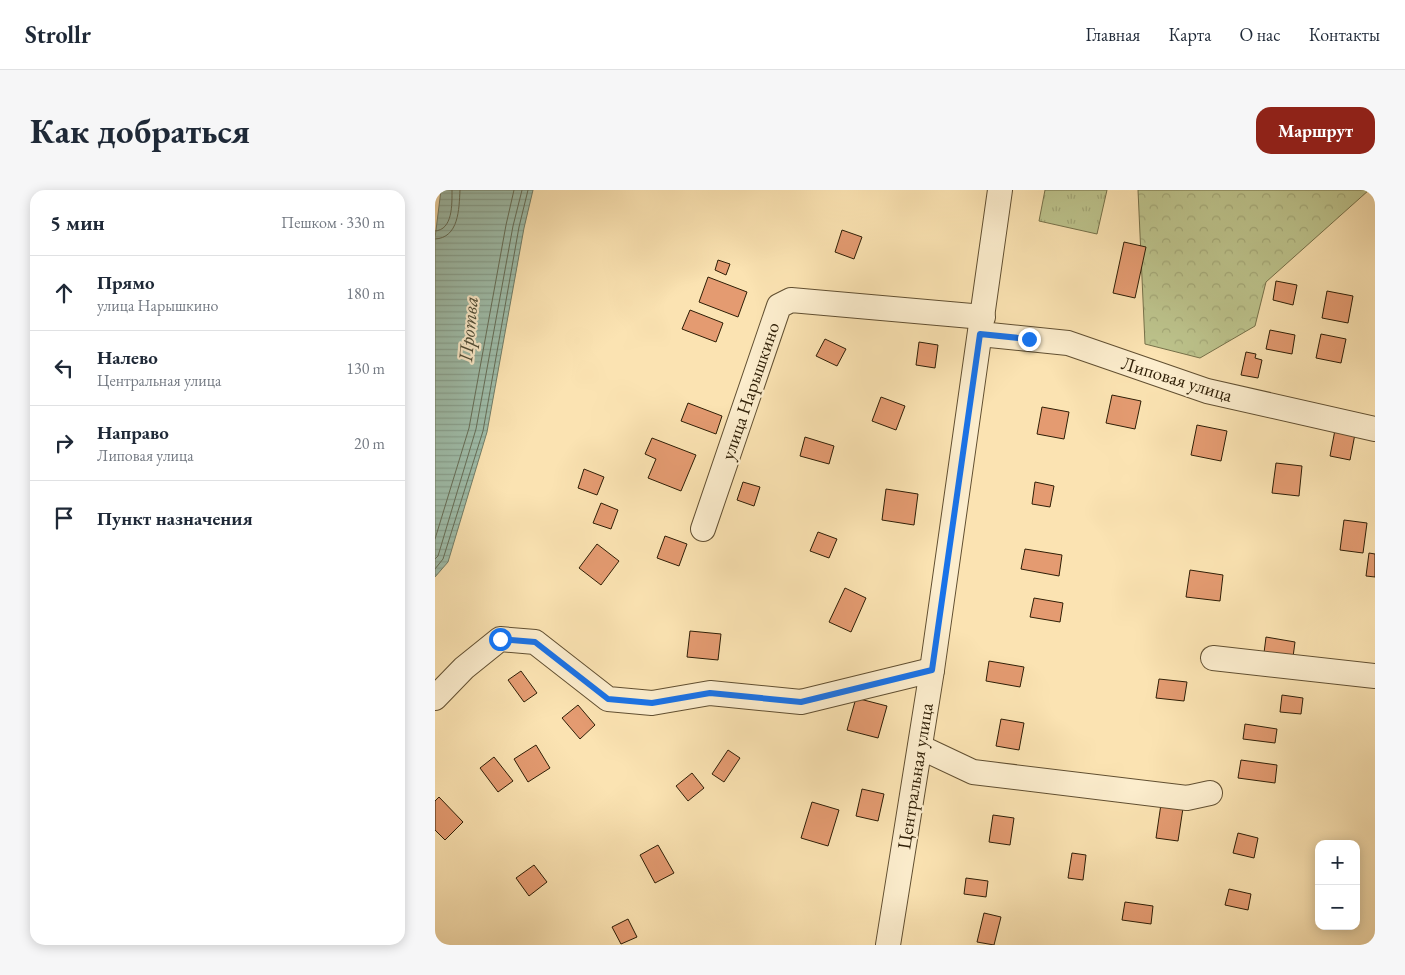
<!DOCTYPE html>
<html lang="ru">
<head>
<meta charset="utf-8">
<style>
  :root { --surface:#fff; --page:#f6f6f7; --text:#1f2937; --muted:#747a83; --line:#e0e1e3; --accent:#8f2418 }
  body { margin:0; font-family:"EB Garamond",serif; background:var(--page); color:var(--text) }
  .controls { position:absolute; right:15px; bottom:15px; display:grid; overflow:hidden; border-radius:10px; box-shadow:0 2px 12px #0003 }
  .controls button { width:45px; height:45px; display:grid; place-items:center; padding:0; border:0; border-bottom:1px solid var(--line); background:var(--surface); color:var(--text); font:25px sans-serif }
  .stop { position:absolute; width:15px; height:15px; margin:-11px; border:4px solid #1a73e8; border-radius:50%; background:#fff }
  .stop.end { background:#1a73e8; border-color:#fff; box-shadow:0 1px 5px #0008 }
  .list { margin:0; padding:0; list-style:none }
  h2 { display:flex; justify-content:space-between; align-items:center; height:65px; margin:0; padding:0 20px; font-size:21px }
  h2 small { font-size:16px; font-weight:400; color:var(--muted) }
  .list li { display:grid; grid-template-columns:32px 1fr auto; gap:15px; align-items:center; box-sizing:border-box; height:75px; padding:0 20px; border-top:1px solid var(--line) }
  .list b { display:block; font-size:19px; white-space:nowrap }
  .list p { margin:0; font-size:16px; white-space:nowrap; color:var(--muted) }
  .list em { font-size:16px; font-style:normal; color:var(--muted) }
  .icon { flex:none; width:28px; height:28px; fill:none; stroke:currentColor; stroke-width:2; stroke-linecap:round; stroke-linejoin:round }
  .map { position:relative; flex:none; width:940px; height:755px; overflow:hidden; border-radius:15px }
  header { display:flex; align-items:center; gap:30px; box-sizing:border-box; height:70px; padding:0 25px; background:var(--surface); border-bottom:1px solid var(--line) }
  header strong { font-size:24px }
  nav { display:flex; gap:28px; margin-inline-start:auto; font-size:18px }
  .intro { display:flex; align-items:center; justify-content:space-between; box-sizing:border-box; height:120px; padding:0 30px }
  h1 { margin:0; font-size:35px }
  .button { padding:12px 22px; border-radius:15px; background:var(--accent); color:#fff; font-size:18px; font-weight:700 }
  main { display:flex; gap:30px; padding:0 30px }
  aside { flex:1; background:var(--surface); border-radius:15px; box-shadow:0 2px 12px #0003 }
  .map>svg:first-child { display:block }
</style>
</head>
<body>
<header>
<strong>Strollr</strong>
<nav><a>Главная</a><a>Карта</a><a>О нас</a><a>Контакты</a></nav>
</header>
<div class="intro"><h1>Как добраться</h1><a class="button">Маршрут</a></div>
<main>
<aside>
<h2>5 мин<small>Пешком · 330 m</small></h2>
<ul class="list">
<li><svg class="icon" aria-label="ahead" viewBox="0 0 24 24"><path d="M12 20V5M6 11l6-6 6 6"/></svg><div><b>Прямо</b><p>улица Нарышкино</p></div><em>180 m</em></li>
<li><svg class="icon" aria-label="left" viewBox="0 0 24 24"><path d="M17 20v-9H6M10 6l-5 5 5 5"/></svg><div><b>Налево</b><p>Центральная улица</p></div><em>130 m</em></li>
<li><svg class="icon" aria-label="right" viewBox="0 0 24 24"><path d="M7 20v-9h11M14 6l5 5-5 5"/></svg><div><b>Направо</b><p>Липовая улица</p></div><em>20 m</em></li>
<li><svg class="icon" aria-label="arrive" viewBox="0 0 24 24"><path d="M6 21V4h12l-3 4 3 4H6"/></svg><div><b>Пункт назначения</b></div></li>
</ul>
</aside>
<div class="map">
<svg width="940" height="755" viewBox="0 0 940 755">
  <defs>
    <pattern id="grass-tufts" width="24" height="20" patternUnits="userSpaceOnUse" patternTransform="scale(1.25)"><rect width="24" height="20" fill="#bdc48d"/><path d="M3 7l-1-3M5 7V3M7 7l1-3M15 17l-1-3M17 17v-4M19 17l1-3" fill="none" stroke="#a3a878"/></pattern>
    <pattern id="forest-crowns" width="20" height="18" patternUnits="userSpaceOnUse" patternTransform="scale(1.25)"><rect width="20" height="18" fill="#bdc48d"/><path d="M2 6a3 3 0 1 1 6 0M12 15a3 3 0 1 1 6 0" fill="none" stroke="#a3a878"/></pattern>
    <pattern id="water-rules" width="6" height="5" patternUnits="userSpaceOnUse" patternTransform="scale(1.25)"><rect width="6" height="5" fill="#9fbeab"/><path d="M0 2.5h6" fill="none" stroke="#89a392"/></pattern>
  </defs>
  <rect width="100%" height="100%" fill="#fbe3b2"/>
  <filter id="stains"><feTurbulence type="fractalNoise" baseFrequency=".004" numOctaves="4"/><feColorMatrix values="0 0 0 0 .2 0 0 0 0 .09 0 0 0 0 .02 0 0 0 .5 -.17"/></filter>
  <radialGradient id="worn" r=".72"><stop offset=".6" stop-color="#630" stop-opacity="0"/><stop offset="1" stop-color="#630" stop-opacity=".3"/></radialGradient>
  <polygon fill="url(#grass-tufts)" stroke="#76714a" points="610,0 672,0 662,44 604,31"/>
  <polygon fill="url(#forest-crowns)" stroke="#76714a" points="703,0 934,0 831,92 820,136 765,168 710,154"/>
  <polygon fill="url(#water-rules)" stroke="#727e69" points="6,0 98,0 89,38 52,242 13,372 0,387 0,48"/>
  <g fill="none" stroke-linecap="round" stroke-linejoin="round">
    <g stroke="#666e58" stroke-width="1">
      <path d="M 0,41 C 18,40 17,14 17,0"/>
      <path d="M 0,49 C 24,48 24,19 25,0"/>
      <polyline points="0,349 34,238 71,35 79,0"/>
      <polyline points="0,369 3,366 41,239 78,36 87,0"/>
      <polyline points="0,379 8,369 48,241 84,37 93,0"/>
    </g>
  </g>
  <g fill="#e49b71" stroke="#2e1e06">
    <polygon points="407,40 427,47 419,69 400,62"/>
    <polygon points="689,52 711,57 700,108 678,103"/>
    <polygon points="283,70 295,74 291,85 280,80"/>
    <polygon points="273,87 312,102 303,127 264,112"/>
    <polygon points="841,91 862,95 858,115 838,110"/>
    <polygon points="892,101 918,106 913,133 887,128"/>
    <polygon points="255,120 288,133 281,152 247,139"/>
    <polygon points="835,140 860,145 857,164 831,159"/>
    <polygon points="886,144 911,149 906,173 881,168"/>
    <polygon points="390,149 411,159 402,176 381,166"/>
    <polygon points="484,152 503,155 500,178 481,175"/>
    <polygon points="811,162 821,164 820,168 827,170 823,188 806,185"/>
    <polygon points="677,205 706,211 700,239 671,233"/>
    <polygon points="446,207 470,216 461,240 437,231"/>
    <polygon points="253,213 287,226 281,244 246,231"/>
    <polygon points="607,217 634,222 629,249 602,244"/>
    <polygon points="762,235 792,241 786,271 756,265"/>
    <polygon points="900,240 920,244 915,270 895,266"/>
    <polygon points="370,247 399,256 394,274 365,266"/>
    <polygon points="217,248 261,265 246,301 213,288 221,269 210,264"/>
    <polygon points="841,273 867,276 864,306 837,303"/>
    <polygon points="149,279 169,287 162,305 143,298"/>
    <polygon points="308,292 325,297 319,316 302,310"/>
    <polygon points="600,292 619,296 615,317 597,314"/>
    <polygon points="451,299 483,304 479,335 447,330"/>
    <polygon points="166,313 183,320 176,339 158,333"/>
    <polygon points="909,330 932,333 928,363 905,360"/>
    <polygon points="383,342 402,349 394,368 375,361"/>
    <polygon points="230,346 252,354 244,376 222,368"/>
    <polygon points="162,354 184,371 166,395 144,378"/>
    <polygon points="590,359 627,365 624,386 586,379"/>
    <polygon points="934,363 940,364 940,387 931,386"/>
    <polygon points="755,380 788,385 785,411 751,407"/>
    <polygon points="410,398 431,408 416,442 394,432"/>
    <polygon points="599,408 628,413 625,432 595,427"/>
    <polygon points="255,441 286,444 283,470 252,467"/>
    <polygon points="831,447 860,452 858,467 829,463"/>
    <polygon points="554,471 589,477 585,497 551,491"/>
    <polygon points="86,481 102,503 89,512 73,490"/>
    <polygon points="724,489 752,492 749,511 721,508"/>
    <polygon points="847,505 868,508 866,524 845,522"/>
    <polygon points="421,508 452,516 443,548 412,540"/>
    <polygon points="143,515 160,535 145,549 127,528"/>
    <polygon points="566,529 589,533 584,560 561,556"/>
    <polygon points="810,534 842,539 840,553 808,549"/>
    <polygon points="101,555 115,578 93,592 79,569"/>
    <polygon points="293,560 305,568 289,592 277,584"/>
    <polygon points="59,567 78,591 63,602 45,578"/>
    <polygon points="806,570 842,575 840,593 803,588"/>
    <polygon points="257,583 269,598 253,611 241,596"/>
    <polygon points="427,599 449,604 443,631 421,626"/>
    <polygon points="4,607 28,632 10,650 0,640 0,611"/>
    <polygon points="377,612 404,620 393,656 366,648"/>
    <polygon points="726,614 748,618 743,651 721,648"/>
    <polygon points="558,625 579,628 575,655 554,652"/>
    <polygon points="803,643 823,648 819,668 798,663"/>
    <polygon points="223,655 239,683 220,693 205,665"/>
    <polygon points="637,663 651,665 648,690 633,688"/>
    <polygon points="99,675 112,692 94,706 81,688"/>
    <polygon points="531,688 553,691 551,707 529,704"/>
    <polygon points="794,699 816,704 813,720 790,715"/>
    <polygon points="690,712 718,716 716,734 687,730"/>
    <polygon points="549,723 566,727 559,755 542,752"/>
    <polygon points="193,729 202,747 186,754 177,737"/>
  </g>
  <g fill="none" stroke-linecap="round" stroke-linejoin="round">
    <g stroke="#614f31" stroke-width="26">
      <g id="minor">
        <polyline points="545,144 633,153 772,201 940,239"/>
        <polyline points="268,339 344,116 356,110 548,127"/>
        <polyline points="778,468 940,486"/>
        <polyline points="0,508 29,478 65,449 100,452 173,509 217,513 275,503 366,512 497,480"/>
        <polyline points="485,557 538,582 752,608 775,603"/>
        <polyline points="453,755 497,480 565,0"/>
      </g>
    </g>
    <use href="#minor" stroke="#fcedcd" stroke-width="24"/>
  </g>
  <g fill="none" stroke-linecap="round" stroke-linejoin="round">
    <polyline stroke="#1a73e8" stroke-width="6" points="65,449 100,452 173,509 217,513 275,503 366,512 497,480 545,144 594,149"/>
  </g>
  <g text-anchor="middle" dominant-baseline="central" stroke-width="4.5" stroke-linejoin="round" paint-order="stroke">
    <g font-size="19" fill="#2e1e06" stroke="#fcedcd">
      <text transform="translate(742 189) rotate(17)">Липовая улица</text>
      <text transform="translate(315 201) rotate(-71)">улица Нарышкино</text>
      <text transform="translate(480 586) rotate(-81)">Центральная улица</text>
    </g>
    <g font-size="20" font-style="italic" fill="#504e38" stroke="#fcedcd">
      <text transform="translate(33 139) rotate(-85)">Протва</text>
    </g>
  </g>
  <rect width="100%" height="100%" filter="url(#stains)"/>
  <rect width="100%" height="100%" fill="url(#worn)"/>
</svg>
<div class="controls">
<button>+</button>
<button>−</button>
</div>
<div class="stop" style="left:65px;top:449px"></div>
<div class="stop end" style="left:594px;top:149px"></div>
</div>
</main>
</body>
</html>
